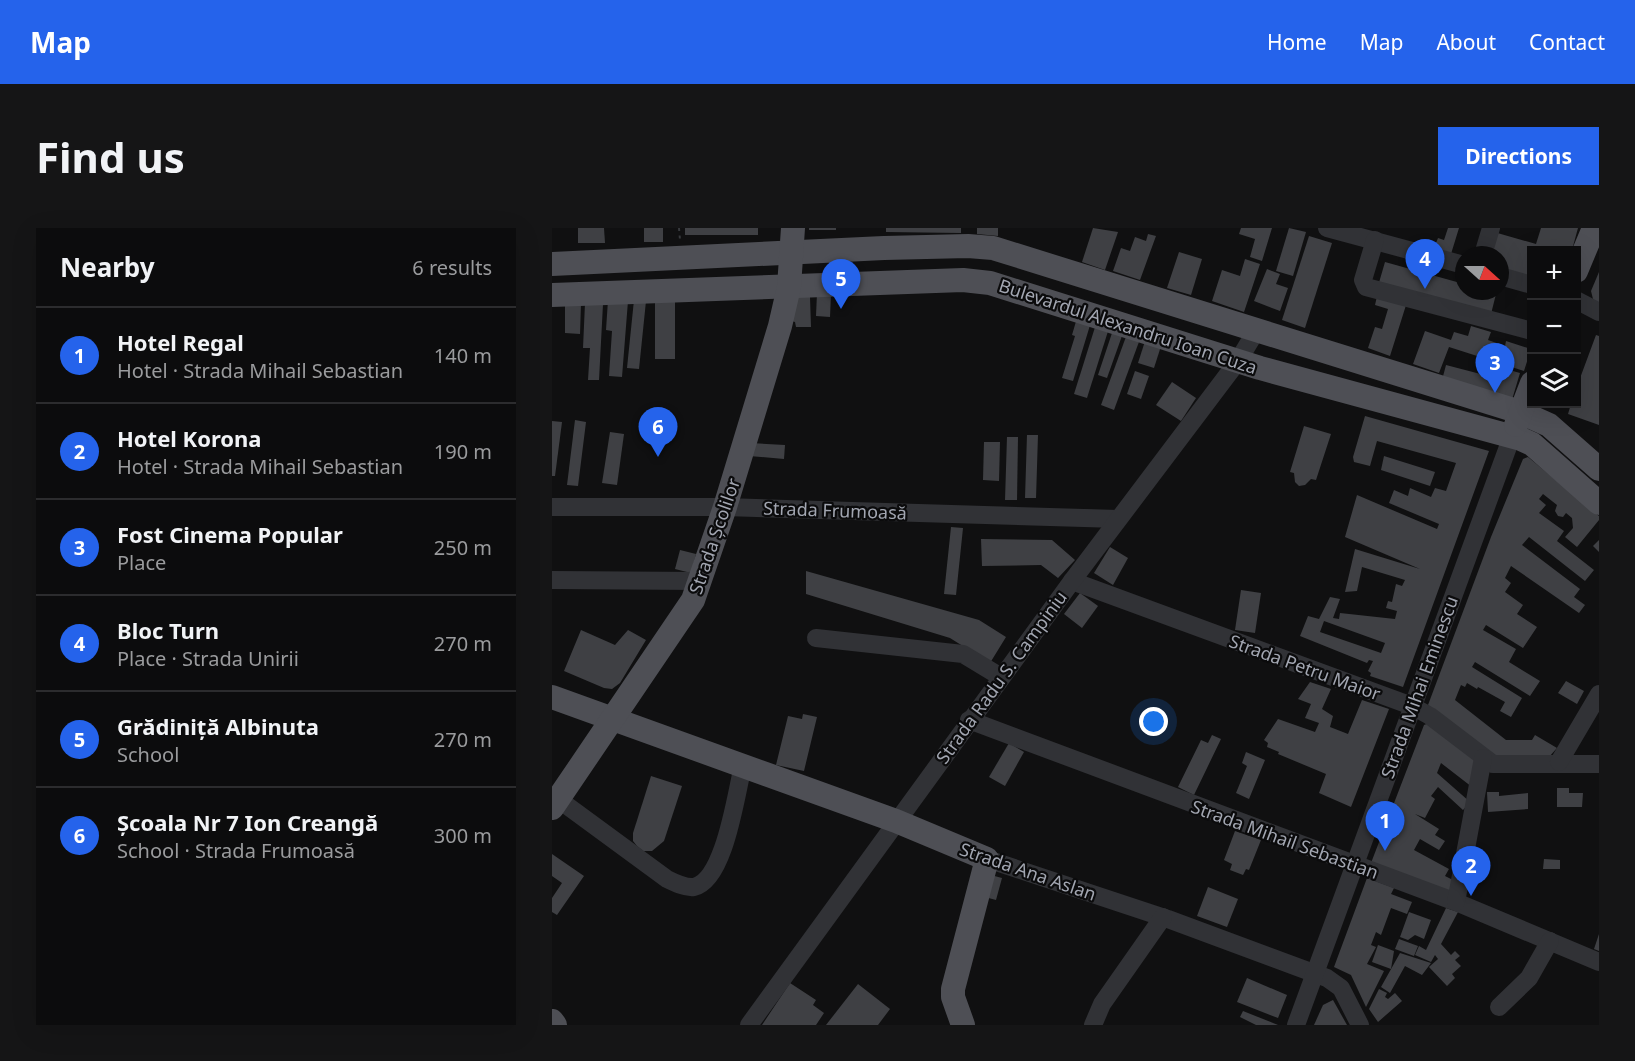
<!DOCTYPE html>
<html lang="en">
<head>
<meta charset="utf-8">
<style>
  :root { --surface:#0c0c0d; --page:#151516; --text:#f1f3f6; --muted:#9a9b9d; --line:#2c2c2e; --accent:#2563eb }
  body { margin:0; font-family:"Noto Sans",sans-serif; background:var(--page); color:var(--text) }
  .controls { position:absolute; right:18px; top:18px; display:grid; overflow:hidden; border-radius:0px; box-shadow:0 6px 24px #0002 }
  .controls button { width:54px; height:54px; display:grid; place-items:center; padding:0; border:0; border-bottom:2px solid var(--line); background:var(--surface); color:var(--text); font:30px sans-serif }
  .compass { position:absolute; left:903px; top:18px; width:54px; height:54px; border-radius:50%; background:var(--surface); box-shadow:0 6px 24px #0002; rotate:111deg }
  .you { position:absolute; left:602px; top:494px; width:21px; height:21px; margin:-15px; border:4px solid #fff; border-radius:50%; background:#1a73e8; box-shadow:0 0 0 9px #1a73e833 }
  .badge { display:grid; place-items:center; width:39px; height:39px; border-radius:50%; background:var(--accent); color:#fff; font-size:20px; font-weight:700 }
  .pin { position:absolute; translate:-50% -50px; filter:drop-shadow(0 2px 3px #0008) }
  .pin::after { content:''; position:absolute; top:32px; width:21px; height:18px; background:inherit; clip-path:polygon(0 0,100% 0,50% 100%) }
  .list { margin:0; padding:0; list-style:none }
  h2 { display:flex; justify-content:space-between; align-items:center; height:78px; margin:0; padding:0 24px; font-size:26px }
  h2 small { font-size:20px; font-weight:400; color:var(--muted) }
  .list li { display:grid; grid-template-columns:39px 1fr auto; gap:18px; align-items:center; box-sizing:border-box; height:96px; padding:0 24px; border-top:2px solid var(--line) }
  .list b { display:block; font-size:22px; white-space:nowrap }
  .list p { margin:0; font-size:20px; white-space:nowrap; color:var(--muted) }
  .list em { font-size:20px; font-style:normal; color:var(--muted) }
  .icon { flex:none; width:33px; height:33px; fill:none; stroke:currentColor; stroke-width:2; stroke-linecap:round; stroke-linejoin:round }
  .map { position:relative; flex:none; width:1047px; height:797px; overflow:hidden; border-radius:0px }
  header { display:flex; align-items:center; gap:36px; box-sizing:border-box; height:84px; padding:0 30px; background:var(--accent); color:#fff }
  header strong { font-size:28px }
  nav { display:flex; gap:33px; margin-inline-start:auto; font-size:21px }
  .intro { display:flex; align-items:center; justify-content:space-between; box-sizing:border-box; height:144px; padding:0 36px }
  h1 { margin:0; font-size:42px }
  .button { padding:15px 27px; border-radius:0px; background:var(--accent); color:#fff; font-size:21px; font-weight:700 }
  main { display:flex; gap:36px; padding:0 36px }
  aside { flex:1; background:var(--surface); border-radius:0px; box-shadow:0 6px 24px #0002 }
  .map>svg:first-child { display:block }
</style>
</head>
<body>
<header>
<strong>Map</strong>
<nav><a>Home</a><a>Map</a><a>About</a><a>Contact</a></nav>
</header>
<div class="intro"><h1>Find us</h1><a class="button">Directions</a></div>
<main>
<aside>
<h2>Nearby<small>6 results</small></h2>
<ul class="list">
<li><span class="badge">1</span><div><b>Hotel Regal</b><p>Hotel · Strada Mihail Sebastian</p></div><em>140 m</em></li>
<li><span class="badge">2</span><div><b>Hotel Korona</b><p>Hotel · Strada Mihail Sebastian</p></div><em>190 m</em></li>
<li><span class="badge">3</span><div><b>Fost Cinema Popular</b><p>Place</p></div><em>250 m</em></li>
<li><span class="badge">4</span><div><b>Bloc Turn</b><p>Place · Strada Unirii</p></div><em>270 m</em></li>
<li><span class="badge">5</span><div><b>Grădiniță Albinuta</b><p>School</p></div><em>270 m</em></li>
<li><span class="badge">6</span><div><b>Școala Nr 7 Ion Creangă</b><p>School · Strada Frumoasă</p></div><em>300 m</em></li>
</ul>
</aside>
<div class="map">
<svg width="1047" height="797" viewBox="0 0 1047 797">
  <rect width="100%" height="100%" fill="#101011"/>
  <g fill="#3f4044" fill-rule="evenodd">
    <polygon points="26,0 52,0 53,15 26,15"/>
    <rect x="92" y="0" width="19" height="14"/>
    <rect x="133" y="0" width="73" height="7"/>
    <rect x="257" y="0" width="27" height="2"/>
    <polygon points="334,0 409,0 409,5 334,4"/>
    <polygon points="425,0 446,0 446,8 425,6"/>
    <polygon points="541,0 566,4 553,42 530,34"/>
    <polygon points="689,0 720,0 710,33 698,29 703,11 687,6"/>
    <polygon points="737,0 754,4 741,48 724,43"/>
    <polygon points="896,0 907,0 899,26 882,20 886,10 892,12"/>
    <polygon points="989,0 1026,0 1020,22 980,22 980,50 948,41 948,27 936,27 942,4 984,16"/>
    <polygon points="596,6 604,8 588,52 561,43 569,20 578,23 583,9 594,13"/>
    <polygon points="757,8 780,15 753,100 730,92"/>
    <polygon points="627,24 650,31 639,67 615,60"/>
    <polygon points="693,31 708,36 692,84 660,73 670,42 688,48"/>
    <polygon points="833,34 912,56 912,63 944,66 938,90 826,58"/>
    <polygon points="715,41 728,46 724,56 736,60 728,83 702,73"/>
    <polygon points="1047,44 1047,76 1041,71 1039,63"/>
    <polygon points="826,64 855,74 838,128 816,120 823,99 830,101 836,81 823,77"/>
    <polygon points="265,65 279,66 278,89 264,88"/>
    <rect x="103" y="68" width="20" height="63"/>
    <polygon points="243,69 258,69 259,99 244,99 243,94 236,92"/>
    <polygon points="56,72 76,73 70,149 57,148 60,103 54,102"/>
    <polygon points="82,72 94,73 87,141 75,140"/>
    <polygon points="13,74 29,74 28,106 13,105"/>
    <polygon points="33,75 51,76 47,152 36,152 38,120 31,120"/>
    <polygon points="525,90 539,94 521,153 510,150 523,108 520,107"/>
    <polygon points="544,96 557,100 535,170 522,166"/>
    <polygon points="919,98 939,104 936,112 953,118 954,113 979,121 972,143 897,119 887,145 861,136 873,103 899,112 902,104 916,108"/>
    <polygon points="561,102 571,105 555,150 546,147"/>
    <polygon points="575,106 588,111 562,182 549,177"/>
    <polygon points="1044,107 1047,108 1047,197 1016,186 1019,176 1024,176 1024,161"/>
    <polygon points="594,110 610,115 602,140 586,135"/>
    <polygon points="894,137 940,149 943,138 968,145 959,175 889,156"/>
    <polygon points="583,143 597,148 589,171 575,166"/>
    <polygon points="620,154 644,170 629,193 604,177"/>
    <path d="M 813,188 L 937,223 L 851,459 L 818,448 L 819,445 L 816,443 L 821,433 L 817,432 L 815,435 L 748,408 L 756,388 L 767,391 L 778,369 L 788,371 L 781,390 L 787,391 L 788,385 L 843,391 L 845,383 L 834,380 L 836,373 L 840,374 L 844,356 L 850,358 L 853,352 L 810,339 L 805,363 L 793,364 L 803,321 L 868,341 L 793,309 L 805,267 L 885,301 L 887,296 L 837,275 L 842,262 L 856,268 L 858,260 L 879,269 L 883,260 L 894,263 L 904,235 L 825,213 L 818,238 L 802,234 L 801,229 ZM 772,393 L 833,415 L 829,425 L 768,404 Z"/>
    <polygon points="23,192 34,194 26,258 15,257"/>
    <polygon points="0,193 10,194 3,248 0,248"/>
    <polygon points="752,198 779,206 764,252 759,251 753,257 747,258 743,254 742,245 738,244"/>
    <polygon points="58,204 72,206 65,257 50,255"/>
    <polygon points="475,207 486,207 484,270 473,270"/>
    <polygon points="455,209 466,209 465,272 453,272"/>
    <polygon points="432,214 448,214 447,253 431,252"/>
    <polygon points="198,215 233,217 232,231 197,228"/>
    <polygon points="832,228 883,244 878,258 829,242"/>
    <polygon points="976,229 1047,288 1047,292 1025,319 1013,309 1021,300 1020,290 1014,285 1011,289 1006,288 1003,283 1005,277 991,266 987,271 994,277 987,285 1012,303 1005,313 1042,342 1033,353 977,309 970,317 1028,361 1022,369 1033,377 1027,385 959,338 953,350 959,355 953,364 971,377 965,386 985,399 971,420 934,397 931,402 964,421 957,434 988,453 978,468 923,434 920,439 970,470 959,489 948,483 953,474 926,459 925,461 915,455 913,459 909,457 903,472 954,512 980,512 983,507 1005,520 997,529 942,530 876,477 939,309 971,231"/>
    <polygon points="399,299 411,300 404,367 392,366"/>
    <polygon points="429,311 500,312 523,332 506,350 489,337 430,338"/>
    <polygon points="1047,312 1047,324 1041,318"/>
    <polygon points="558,319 576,330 561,357 542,345"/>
    <polygon points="128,322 144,326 139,345 123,341"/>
    <polygon points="254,343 427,392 454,409 438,435 398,410 254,366"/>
    <polygon points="689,362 709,365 703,405 683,402"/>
    <polygon points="528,365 546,378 530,400 512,386"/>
    <polygon points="29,402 63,417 76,402 94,412 68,455 60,461 52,460 12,443"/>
    <polygon points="1014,453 1032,463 1025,476 1006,465"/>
    <polygon points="758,454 779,461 770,481 781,488 778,499 796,506 810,472 837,481 799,579 767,565 774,546 726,526 727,524 715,519 716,515 712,512 726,491 763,504 767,495 753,490 759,476 746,471"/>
    <polygon points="251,486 265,489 252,543 224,537 236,488 250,491"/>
    <polygon points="877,495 926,535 920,559 889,535 885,545 918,574 911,582 886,559 879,568 883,571 873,590 863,586 887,601 883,607 893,613 887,622 868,611 862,622 897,641 893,648 905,654 903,666 819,635 872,497"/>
    <polygon points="660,507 669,511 642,567 626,559 649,512 656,515"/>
    <polygon points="457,515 472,524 453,558 437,549"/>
    <polygon points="694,524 713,532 697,571 684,565 695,538 690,535"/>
    <polygon points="99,548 130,558 112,613 100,623 91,623 85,618 81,613 81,605"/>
    <polygon points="1005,560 1017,560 1017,565 1031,565 1030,579 1005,579"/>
    <polygon points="935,564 947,564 947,568 976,565 976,581 936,584"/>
    <polygon points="683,603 709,612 697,642 694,641 691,647 678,642 680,636 672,632"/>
    <polygon points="0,626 32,648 5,687 0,684 0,670 10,655 0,648"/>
    <polygon points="992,631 1008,632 1008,641 991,641"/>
    <polygon points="435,646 450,650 444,672 429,668"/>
    <polygon points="815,650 842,660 839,666 860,674 855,686 839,680 829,707 824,704 819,717 824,719 815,736 832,743 814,779 799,747 782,739"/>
    <polygon points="656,659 686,671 675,699 645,688"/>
    <polygon points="894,680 906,684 889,716 899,727 903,723 908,728 903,732 909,738 900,746 903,750 895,758 877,739 886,731 883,727 879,734 863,727 867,718 874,722"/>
    <polygon points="857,684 879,692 872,711 863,707 856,712 848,709"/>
    <polygon points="1047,706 1047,723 1042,721"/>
    <polygon points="847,711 866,718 862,728 843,721"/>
    <polygon points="826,717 842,723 839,741 820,734"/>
    <polygon points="848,725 879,735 870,747 853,738 838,765 829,759"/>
    <polygon points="695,750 735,767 726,790 685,774"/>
    <polygon points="238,755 264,772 261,777 272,785 264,797 210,797"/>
    <polygon points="306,756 338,781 326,797 274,797"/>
    <polygon points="827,761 835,765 833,769 836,771 843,765 850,773 826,794 817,781"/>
    <polygon points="781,772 795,797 762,797 771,777"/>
    <polygon points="691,783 726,797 704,797 688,789"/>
  </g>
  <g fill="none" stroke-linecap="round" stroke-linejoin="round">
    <polyline stroke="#37393d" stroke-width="2" stroke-dasharray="3 4.5" stroke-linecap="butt" points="127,0 128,12"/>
    <g stroke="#313236" stroke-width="18">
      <polyline points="775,0 912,37"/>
      <polyline points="823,12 811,52 814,59 980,103"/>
      <polyline points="933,20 939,0"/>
      <polyline points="948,48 980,57"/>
      <polyline points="1024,72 1047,84"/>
      <polyline points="0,279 173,279 566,291"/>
      <polyline points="0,352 148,353"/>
      <polyline points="520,353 860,478 878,488 941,536 1047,536"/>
      <polyline points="264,410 411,426 449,449"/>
      <polyline points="417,492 904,674 1047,734"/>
      <polyline points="1007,534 1047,466"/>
      <path d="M 6,571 L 115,651 C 123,655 133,660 142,659 C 173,652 184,565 191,538"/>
      <polyline points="435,631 616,691 775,750 789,760 808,797"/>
      <polyline points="904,674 931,530"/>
      <polyline points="947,779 977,750 998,713"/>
      <polyline points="197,797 520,353 686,133 704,103"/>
      <polyline points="541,797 550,776 611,689"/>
      <polyline points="744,797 960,208"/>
    </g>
    <g stroke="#4e4f55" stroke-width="24">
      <polyline points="0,36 332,20 416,18 441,20 968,184 997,197 1047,241"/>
      <polyline points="1024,43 1042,0"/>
      <polyline points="0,67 411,52 438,55 708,140 969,211 980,216 1047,275"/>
      <polyline points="964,197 980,155"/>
      <polyline points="0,469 344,593 435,631 401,761 401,769 411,797"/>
      <polyline points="0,580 141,372 173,279 228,98 237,59 241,0"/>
      <polyline points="0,793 3,797"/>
    </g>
  </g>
  <g text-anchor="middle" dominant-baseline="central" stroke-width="4.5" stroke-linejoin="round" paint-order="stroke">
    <g font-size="18" fill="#a2a6b1" stroke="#0b0b0c">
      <text transform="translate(576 98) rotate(18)">Bulevardul Alexandru Ioan Cuza</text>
      <text transform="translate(283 282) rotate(2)">Strada Frumoasă</text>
      <text transform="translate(162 308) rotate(-71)">Strada Școlilor</text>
      <text transform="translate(753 439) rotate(20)">Strada Petru Maior</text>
      <text transform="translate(449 449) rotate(-54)">Strada Radu S. Campiniu</text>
      <text transform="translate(867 459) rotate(-70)">Strada Mihai Eminescu</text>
      <text transform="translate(733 611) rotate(20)">Strada Mihail Sebastian</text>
      <text transform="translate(476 643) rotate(19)">Strada Ana Aslan</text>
    </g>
  </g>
</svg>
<div class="controls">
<button>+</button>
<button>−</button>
<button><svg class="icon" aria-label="layers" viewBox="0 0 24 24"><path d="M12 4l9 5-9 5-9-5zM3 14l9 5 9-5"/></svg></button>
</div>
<svg class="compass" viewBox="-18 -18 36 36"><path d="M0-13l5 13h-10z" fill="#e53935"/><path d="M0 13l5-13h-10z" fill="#9a9b9d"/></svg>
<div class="you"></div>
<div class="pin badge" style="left:833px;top:623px">1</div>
<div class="pin badge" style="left:919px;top:668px">2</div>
<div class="pin badge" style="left:943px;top:165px">3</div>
<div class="pin badge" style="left:873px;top:61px">4</div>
<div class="pin badge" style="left:289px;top:81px">5</div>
<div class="pin badge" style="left:106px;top:229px">6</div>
</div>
</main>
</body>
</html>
